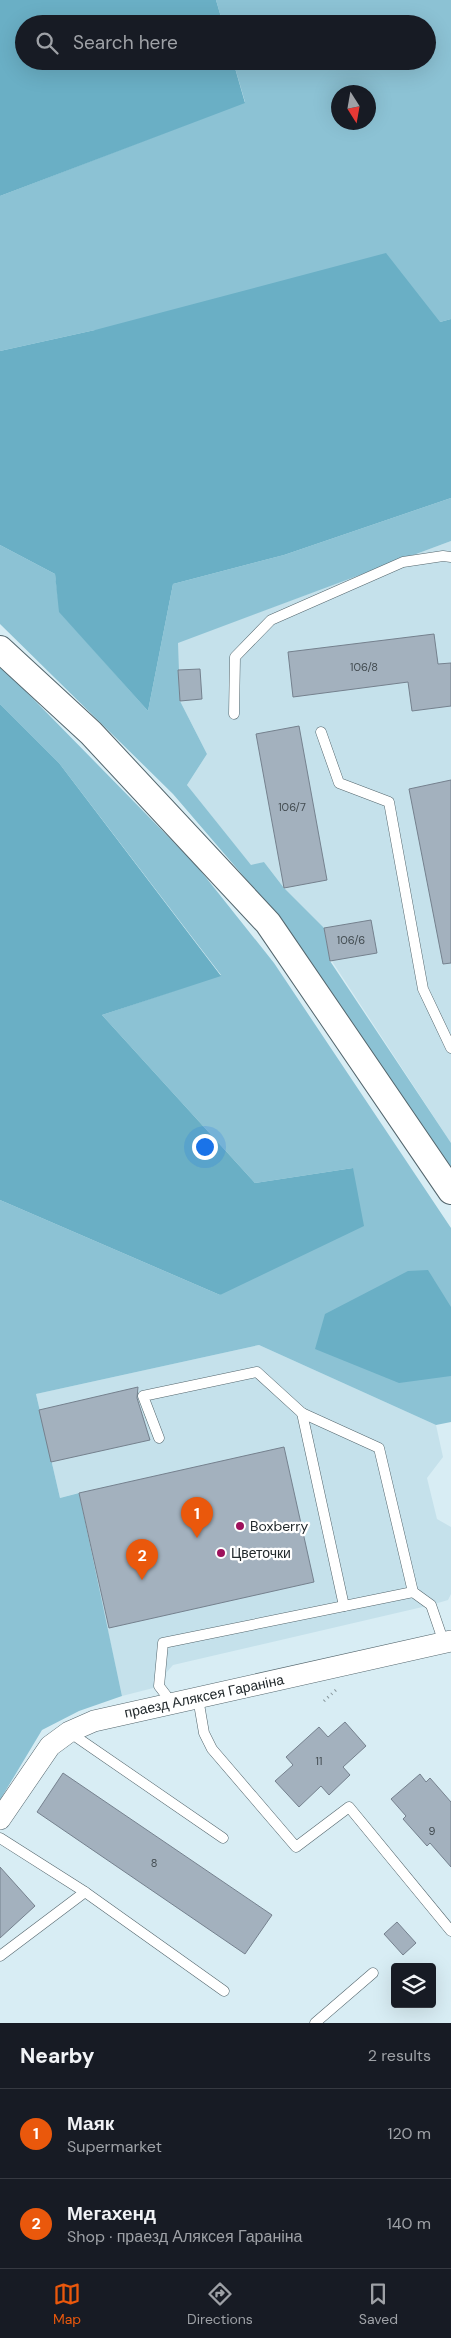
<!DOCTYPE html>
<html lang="en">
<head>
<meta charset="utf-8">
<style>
  :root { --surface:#171b24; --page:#242831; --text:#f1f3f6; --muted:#9ea1a6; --line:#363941; --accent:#ea580c }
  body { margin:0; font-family:"DM Sans",sans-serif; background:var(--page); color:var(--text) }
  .controls { position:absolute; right:15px; bottom:15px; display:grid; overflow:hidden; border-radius:5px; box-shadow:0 5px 20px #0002 }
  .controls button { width:45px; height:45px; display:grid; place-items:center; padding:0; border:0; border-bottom:1px solid var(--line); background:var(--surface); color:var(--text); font:25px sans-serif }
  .compass { position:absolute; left:331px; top:85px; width:45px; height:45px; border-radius:50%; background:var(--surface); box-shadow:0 5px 20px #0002; rotate:169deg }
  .you { position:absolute; left:204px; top:1146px; width:18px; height:18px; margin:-12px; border:4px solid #fff; border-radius:50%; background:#1a73e8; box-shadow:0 0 0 8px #1a73e833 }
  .badge { display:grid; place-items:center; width:32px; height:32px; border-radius:50%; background:var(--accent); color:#fff; font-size:16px; font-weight:700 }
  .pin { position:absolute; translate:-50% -41px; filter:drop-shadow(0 1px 2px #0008) }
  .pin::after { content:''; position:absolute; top:26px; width:18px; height:15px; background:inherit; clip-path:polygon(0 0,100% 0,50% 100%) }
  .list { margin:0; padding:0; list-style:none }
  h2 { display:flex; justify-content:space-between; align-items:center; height:65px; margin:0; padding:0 20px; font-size:21px }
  h2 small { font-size:16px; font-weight:400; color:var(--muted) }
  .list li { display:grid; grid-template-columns:32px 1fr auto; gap:15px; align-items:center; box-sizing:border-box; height:90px; padding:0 20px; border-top:1px solid var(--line) }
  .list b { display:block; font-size:19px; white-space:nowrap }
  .list p { margin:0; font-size:16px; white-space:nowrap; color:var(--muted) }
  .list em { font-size:16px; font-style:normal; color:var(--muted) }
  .icon { flex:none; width:28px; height:28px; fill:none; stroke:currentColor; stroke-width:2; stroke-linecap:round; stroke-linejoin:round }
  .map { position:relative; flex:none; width:451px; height:2023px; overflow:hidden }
  .search { position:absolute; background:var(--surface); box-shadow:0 5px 20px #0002; left:15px; right:15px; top:15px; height:55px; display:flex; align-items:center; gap:12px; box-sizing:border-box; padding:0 18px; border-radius:28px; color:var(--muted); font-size:19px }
  .sheet { height:245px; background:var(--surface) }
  nav { display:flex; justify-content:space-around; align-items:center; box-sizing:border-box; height:70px; border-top:1px solid var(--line); background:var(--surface); font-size:14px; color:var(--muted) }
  nav a { display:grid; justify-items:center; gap:2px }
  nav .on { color:var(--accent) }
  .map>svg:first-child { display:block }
</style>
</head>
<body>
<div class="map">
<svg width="451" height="2023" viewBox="0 0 451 2023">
  <rect width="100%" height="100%" fill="#d8edf4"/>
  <g fill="#c5e1eb">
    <polygon points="451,541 451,1143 284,888 264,862 251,866 187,785 207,754 180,701 178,670 178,642"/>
    <polygon points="259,1345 436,1425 443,1457 427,1478 437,1519 451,1527 451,1594 448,1600 431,1605 173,1665 166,1673 165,1685 122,1696 78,1493 60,1498 36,1394"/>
  </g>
  <g fill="#8cc2d4" fill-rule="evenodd">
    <path d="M 216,0 L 451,0 L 451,319 L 440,322 L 95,330 L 0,351 L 0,196 L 245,102 L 233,61 L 427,61 L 427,24 L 223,24 ZM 338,92 L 368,92 L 368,122 L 338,122 Z"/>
    <polygon points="451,498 451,541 178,643 180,701 207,754 187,785 251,865 264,862 284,888 324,928 330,961 451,1143 451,1171 263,899 173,794 0,624 0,545 55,574 60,612 148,711 173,584 284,555"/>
    <polygon points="0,665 196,865 274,963 451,1228 451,1422 436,1425 259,1345 36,1394 60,1498 79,1493 122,1696 79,1711 42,1730 0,1800 0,1200 220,1295 353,1168 255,1183 102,1015 221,975 59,763 0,704"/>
  </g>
  <g fill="#6aafc5">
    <polygon points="0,0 216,0 223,24 24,24 24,61 233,61 245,103 0,196"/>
    <polygon points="386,253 440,322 451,319 451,498 284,555 173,584 148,711 59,612 55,574 0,545 0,351 95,330"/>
    <polygon points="0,704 59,763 221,976 102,1015 255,1183 353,1168 364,1226 220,1295 0,1200"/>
    <polygon points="428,1270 451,1307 451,1376 399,1383 315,1349 325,1314 408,1271"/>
  </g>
  <g fill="#a3b1be" stroke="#75818e">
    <polygon points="434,634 438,664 451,663 451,706 412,711 408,682 293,697 288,652"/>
    <polygon points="200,669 202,699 180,701 178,670"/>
    <polygon points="299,726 327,880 284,888 256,734"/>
    <polygon points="451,780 451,963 443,964 409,789"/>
    <polygon points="371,920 377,953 330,961 324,928"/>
    <polygon points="138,1387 137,1398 150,1440 51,1462 39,1410"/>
    <polygon points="284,1447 314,1582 109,1628 79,1493"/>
    <polygon points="345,1722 366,1746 343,1767 350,1775 329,1795 321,1786 299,1807 275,1781 293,1765 286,1757 319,1727 328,1737"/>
    <polygon points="63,1773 272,1915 245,1954 37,1812"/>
    <polygon points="420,1774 426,1782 430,1778 451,1802 451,1867 430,1843 427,1846 403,1819 406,1816 391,1799"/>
    <polygon points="0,1867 35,1906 0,1938"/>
    <polygon points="397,1922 416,1943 403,1955 384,1934"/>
  </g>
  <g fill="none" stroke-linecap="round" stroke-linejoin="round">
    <g stroke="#54666d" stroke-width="11">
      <g id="service">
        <polyline points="234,714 235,657 271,620 403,562 443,556 451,557"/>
        <polyline points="321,732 339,783 389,802 423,989 451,1048"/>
        <polyline points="302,1413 344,1606"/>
        <polyline points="159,1438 143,1396 257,1372 302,1413 379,1448 413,1592 431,1605 444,1643"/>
        <polyline points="198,1698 204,1733 212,1749 296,1847 349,1807 451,1931"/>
        <polyline points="172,1703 159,1686 163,1643 413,1592"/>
        <polyline points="69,1732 223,1838"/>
        <polyline points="0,1838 85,1892 224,1991"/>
        <polyline points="0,1956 85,1892"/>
        <polyline points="315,2023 373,1973"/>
      </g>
    </g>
    <g stroke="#54666d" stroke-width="22">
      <polyline id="minor" points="0,1819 50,1746 69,1732 94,1721 451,1641"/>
    </g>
    <g stroke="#54666d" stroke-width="28">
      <polyline id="tertiary" points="0,649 91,733 268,923 451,1191"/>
    </g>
    <polyline stroke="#87969b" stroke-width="3" stroke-dasharray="1 4" stroke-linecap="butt" points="324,1701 337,1689"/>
    <use href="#service" stroke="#fff" stroke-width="10"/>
    <use href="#minor" stroke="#fff" stroke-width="21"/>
    <use href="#tertiary" stroke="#fff" stroke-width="26"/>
  </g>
  <g fill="#9e115c" stroke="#fff" stroke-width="2">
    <circle cx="240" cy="1526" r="5"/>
    <circle cx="221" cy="1553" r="5"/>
  </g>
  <g text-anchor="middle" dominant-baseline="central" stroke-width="4.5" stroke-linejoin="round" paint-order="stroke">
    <g font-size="11" fill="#424b50">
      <text x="364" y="667">106/8</text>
      <text x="292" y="807">106/7</text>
      <text x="351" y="940">106/6</text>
      <text x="319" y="1761">11</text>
      <text x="432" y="1831">9</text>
      <text x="154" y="1863">8</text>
    </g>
    <g font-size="14" fill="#22292c" stroke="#fff" text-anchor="start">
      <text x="250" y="1526">Boxberry</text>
      <text x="231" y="1553">Цветочки</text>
    </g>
    <g font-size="14" fill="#22292c" stroke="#fff">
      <text transform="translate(204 1696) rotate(-12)">праезд Аляксея Гараніна</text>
    </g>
  </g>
</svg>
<div class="controls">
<button><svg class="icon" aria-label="layers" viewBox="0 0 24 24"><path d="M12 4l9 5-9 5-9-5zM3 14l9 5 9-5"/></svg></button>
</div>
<svg class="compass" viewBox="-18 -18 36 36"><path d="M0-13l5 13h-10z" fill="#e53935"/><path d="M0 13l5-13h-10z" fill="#9ea1a6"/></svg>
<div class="you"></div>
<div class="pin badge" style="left:197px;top:1538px">1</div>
<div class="pin badge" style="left:142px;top:1580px">2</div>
<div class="search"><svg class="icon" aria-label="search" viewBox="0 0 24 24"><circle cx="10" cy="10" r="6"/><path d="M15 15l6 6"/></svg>Search here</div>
</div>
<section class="sheet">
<h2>Nearby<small>2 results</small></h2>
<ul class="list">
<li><span class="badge">1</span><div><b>Маяк</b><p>Supermarket</p></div><em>120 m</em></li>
<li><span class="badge">2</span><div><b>Мегахенд</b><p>Shop · праезд Аляксея Гараніна</p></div><em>140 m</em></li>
</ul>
</section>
<nav>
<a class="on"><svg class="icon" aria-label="map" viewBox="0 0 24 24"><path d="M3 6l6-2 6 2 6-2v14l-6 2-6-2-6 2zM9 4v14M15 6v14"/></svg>Map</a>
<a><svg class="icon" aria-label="directions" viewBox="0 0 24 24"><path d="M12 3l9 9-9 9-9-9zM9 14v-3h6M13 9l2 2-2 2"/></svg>Directions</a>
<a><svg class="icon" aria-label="saved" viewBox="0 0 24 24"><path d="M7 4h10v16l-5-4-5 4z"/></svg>Saved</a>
</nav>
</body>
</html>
